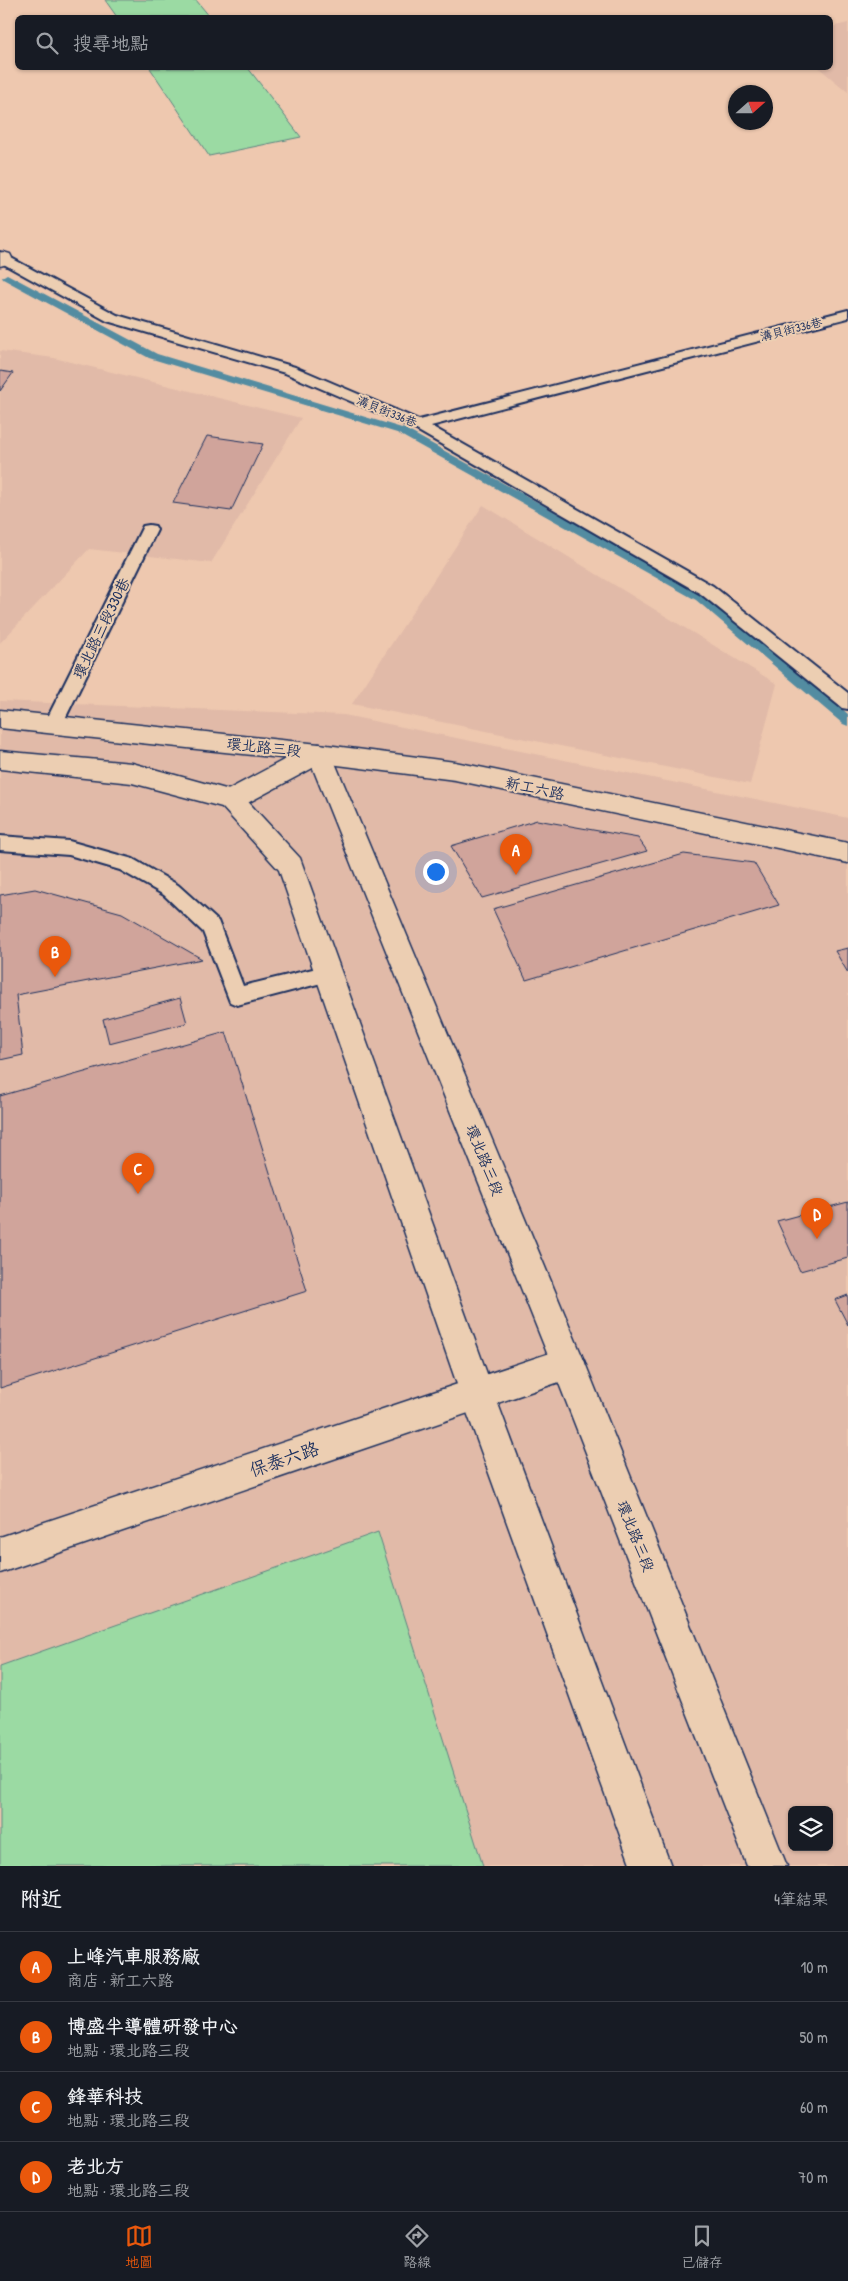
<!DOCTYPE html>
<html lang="zh-TW">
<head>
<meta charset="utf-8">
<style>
  :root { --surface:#171b24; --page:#242831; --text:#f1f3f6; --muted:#9ea1a6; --line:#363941; --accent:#ea580c }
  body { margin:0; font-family:"Patrick Hand","LXGW WenKai TC",sans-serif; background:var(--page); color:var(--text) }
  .controls { position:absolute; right:15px; bottom:15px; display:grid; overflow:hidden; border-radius:8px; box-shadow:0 1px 4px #0004 }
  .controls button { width:45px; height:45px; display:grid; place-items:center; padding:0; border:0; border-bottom:1px solid var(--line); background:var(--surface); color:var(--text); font:25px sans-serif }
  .compass { position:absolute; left:728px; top:85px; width:45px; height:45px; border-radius:50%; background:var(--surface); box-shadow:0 1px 4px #0004; rotate:69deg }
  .you { position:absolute; left:435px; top:871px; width:18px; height:18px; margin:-12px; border:4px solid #fff; border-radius:50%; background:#1a73e8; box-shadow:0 0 0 8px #1a73e833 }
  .badge { display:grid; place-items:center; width:32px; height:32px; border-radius:50%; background:var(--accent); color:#fff; font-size:16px; font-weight:700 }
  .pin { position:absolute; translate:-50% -41px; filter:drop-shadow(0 1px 2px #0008) }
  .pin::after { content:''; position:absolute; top:26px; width:18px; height:15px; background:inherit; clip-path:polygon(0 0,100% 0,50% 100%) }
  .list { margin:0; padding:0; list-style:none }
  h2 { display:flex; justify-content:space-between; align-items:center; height:65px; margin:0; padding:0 20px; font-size:21px }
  h2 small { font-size:16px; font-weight:400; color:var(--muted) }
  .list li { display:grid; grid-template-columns:32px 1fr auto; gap:15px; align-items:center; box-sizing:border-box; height:70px; padding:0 20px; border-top:1px solid var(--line) }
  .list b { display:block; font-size:19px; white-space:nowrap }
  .list p { margin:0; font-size:16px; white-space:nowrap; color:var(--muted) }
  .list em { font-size:16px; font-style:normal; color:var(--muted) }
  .icon { flex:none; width:28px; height:28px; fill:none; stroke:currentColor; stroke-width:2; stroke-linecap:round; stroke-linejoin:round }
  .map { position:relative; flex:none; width:848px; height:1866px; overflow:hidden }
  .search { position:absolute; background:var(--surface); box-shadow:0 1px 4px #0004; left:15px; right:15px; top:15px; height:55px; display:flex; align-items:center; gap:12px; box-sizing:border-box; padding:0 18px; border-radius:8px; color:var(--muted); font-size:19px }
  .sheet { height:345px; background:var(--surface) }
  nav { display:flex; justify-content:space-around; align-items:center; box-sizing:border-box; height:70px; border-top:1px solid var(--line); background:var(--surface); font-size:14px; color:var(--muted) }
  nav a { display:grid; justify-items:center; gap:2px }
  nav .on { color:var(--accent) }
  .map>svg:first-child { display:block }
</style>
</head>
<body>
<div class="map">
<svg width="848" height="1866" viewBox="0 0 848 1866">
  <rect width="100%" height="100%" fill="#eec8af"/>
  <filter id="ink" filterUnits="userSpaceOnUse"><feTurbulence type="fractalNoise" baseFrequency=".02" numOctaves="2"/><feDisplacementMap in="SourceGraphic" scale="10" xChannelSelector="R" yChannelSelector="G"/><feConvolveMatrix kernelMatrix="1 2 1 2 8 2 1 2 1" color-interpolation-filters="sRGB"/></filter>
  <g filter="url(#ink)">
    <g fill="#e1baa8" fill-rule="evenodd">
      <polygon points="848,23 848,92 819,68 830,68 831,27"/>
      <polygon points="0,351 54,358 301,418 211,563 89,549 0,643"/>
      <polygon points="483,505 777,684 750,784 352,704"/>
      <path d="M 0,701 L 344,715 L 848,818 L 848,1866 L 0,1866 ZM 792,1810 L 829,1810 L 829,1847 L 792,1847 Z"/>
    </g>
    <g fill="#9bdaa3" stroke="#5b8480">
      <polygon points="105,0 196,0 210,17 117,17"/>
      <polygon points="150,68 248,68 301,137 209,156"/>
      <polygon points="378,1532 483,1866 0,1866 0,1666"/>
    </g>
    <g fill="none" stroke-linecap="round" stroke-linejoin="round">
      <polygon fill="#538ca1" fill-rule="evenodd" points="7,274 157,354 405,429 704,594 848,714 848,726 843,724 696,600 397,433 149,358 3,279 2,277"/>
    </g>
    <g fill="#d0a49b" stroke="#1b2f5e">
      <polygon points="0,371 13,373 0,391"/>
      <polygon points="207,436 263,444 231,511 173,503"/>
      <polygon points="537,820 638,838 647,851 482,898 451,846"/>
      <polygon points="684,854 754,863 779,905 526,980 493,909"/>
      <polygon points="35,889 122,913 202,959 16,995 23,1055 0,1060 0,895"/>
      <polygon points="848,948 848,973 835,951"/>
      <polygon points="180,998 187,1023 109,1043 103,1019"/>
      <polygon points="226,1032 307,1291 0,1388 0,1096"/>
      <polygon points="848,1202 848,1258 800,1271 777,1221"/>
      <polygon points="848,1295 848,1325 835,1300"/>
    </g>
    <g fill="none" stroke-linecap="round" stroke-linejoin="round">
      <g stroke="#1b2f5e" stroke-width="4">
        <g id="service">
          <polygon points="0,252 117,315 295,367 419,420 848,310 848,318 431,426 713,586 848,693 848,709 842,708 701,594 413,428 285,373 107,321 0,262"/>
          <polygon points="149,525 155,526 157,530 62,725 59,730 53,732 47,730 44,725 141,530 143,526"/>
          <polygon points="0,836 69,841 133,859 178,885 218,921 243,986 329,965 336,967 339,973 336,979 329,981 237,1005 230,1002 203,932 164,895 120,870 69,855 0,850"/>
        </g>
      </g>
      <g stroke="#1b2f5e" stroke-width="3">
        <g id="minor">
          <polygon points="3,252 10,254 12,258 7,264 0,266 0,253"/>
          <polygon points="319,744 455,762 848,843 848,863 455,780 322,763 240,807 231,810 222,807 218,800 222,793 310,746"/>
          <polygon points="568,1347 580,1352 585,1363 580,1374 568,1379 0,1573 0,1537"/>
        </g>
      </g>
      <g stroke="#1b2f5e" stroke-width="3">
        <g id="tertiary">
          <polygon points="0,710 319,744 328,746 585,1363 787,1866 747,1866 551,1363 310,761 0,728"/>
          <polygon points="0,751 132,763 240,793 300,858 494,1393 671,1866 631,1866 460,1393 279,870 222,807 132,783 0,769"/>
        </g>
      </g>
      <use href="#service" fill="#ecceb2" fill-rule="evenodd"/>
      <use href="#minor" fill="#ecceb2" fill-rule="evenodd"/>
      <use href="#tertiary" fill="#ecceb2" fill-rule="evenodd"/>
    </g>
  </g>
  <g text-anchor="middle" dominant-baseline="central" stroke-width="4" stroke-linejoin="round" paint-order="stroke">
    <g font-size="12" fill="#1b2f5e" stroke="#ecceb2">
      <text transform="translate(791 329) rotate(-14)">溝貝街336巷</text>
      <text transform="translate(387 411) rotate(22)">溝貝街336巷</text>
    </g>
    <g font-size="15" fill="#1b2f5e" stroke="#ecceb2">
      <text transform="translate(101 628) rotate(-64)">環北路三段330巷</text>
      <text transform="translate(264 747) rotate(6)">環北路三段</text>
      <text transform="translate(535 788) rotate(12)">新工六路</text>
      <text transform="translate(485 1160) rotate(68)">環北路三段</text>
      <text transform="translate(636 1536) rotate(68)">環北路三段</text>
    </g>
    <g font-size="18" fill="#1b2f5e" stroke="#ecceb2">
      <text transform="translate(284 1459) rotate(-19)">保泰六路</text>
    </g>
  </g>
</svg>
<div class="controls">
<button><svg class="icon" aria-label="layers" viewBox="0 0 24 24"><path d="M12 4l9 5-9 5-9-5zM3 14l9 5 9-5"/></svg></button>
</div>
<svg class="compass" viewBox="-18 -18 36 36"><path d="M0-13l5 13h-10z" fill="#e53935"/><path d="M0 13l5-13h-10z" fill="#9ea1a6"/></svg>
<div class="you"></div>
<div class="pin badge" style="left:516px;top:875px">A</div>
<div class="pin badge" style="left:55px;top:977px">B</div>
<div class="pin badge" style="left:138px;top:1194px">C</div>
<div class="pin badge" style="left:817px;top:1239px">D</div>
<div class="search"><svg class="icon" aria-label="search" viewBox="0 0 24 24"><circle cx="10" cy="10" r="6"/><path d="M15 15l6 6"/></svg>搜尋地點</div>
</div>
<section class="sheet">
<h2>附近<small>4筆結果</small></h2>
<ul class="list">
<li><span class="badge">A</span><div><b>上峰汽車服務廠</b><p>商店 · 新工六路</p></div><em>10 m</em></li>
<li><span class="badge">B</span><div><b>博盛半導體研發中心</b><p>地點 · 環北路三段</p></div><em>50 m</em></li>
<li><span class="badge">C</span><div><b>鋒華科技</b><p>地點 · 環北路三段</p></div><em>60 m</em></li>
<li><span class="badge">D</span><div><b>老北方</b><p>地點 · 環北路三段</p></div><em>70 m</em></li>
</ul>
</section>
<nav>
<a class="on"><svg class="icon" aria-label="map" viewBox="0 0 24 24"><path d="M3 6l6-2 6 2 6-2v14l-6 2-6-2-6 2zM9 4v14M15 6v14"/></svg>地圖</a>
<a><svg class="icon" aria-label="directions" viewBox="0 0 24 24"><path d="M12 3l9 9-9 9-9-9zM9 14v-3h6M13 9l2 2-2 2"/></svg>路線</a>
<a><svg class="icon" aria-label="saved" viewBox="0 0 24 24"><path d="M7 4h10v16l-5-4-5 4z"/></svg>已儲存</a>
</nav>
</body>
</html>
